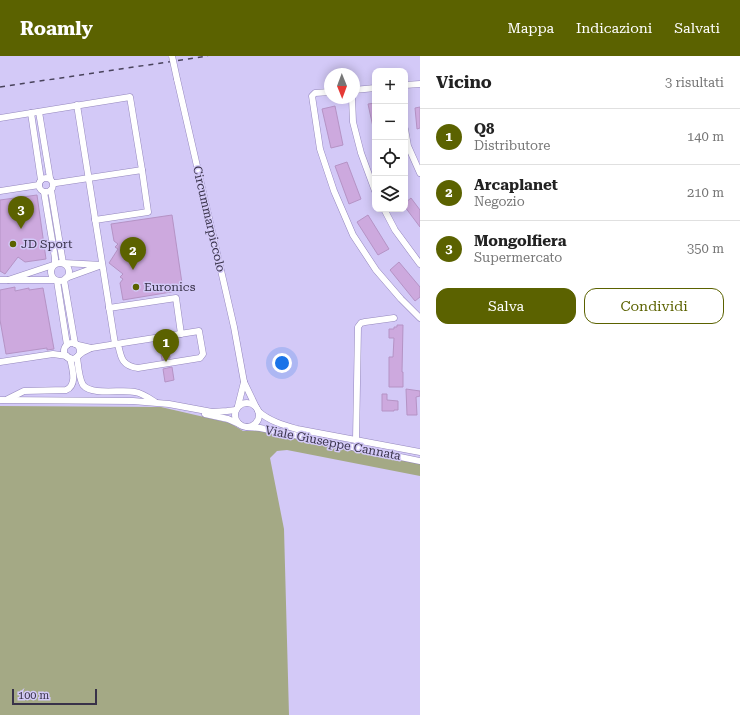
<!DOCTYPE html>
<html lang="it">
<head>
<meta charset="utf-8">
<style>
  :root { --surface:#fff; --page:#f6f6f6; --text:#222; --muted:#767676; --line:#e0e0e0; --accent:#5b6200 }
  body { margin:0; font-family:"Roboto Serif",serif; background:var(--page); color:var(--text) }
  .controls { position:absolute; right:12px; top:12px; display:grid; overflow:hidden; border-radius:8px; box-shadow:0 2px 10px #0003 }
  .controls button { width:36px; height:36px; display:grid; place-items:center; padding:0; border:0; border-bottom:1px solid var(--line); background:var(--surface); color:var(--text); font:20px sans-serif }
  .compass { position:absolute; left:324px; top:12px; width:36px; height:36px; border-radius:50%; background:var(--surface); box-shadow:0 2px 10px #0003; rotate:179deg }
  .scale { position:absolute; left:12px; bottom:10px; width:85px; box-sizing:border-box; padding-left:4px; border:2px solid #383249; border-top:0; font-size:11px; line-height:14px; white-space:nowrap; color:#383249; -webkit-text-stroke:3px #d3c9f7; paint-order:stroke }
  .you { position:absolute; left:282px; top:307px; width:14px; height:14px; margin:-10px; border:3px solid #fff; border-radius:50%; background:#1a73e8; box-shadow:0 0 0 6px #1a73e833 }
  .badge { display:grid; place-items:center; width:26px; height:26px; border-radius:50%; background:var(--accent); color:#fff; font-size:13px; font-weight:700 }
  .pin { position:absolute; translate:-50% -33px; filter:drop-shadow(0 1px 2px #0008) }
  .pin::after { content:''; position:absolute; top:21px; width:14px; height:12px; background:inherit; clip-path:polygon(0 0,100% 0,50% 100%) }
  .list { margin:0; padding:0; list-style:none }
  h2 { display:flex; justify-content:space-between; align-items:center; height:52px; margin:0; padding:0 16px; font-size:17px }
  h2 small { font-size:13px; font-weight:400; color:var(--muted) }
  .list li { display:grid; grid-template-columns:26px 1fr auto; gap:12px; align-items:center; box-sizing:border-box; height:56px; padding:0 16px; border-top:1px solid var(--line) }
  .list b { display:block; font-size:15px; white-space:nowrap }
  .list p { margin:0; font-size:13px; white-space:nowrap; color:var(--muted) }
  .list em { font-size:13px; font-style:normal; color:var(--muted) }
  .actions { display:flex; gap:8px; padding:12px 16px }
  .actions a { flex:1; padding:9px 0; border:1px solid var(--accent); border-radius:12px; text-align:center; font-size:14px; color:var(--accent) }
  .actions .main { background:var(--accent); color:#fff }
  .icon { flex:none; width:22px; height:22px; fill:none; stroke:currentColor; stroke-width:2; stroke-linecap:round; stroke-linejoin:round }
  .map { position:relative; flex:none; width:420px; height:659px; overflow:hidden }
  header { display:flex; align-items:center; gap:24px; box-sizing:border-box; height:56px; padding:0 20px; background:var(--accent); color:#fff }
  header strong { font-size:19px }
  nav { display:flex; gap:22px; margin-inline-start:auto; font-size:14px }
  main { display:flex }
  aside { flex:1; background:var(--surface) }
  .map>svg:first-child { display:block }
</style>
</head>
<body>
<header>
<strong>Roamly</strong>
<nav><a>Mappa</a><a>Indicazioni</a><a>Salvati</a></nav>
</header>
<main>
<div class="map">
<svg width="420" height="659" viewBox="0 0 420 659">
  <rect width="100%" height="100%" fill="#d3c9f7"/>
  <polygon fill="#a4a985" points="0,350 161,351 230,367 243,375 262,375 420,407 420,420 287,394 277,395 270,402 284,473 289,659 0,659"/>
  <g fill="#cda9de" stroke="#b593c5">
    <polygon points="375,47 375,71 373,71 368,48"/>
    <polygon points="335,50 343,89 331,92 322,53"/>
    <polygon points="420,51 420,72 417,73 415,52"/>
    <polygon points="347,106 361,143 349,148 335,110"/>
    <polygon points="37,139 46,203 25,206 18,201 5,218 0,215 0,144"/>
    <polygon points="411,142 420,154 420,171 405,151 405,147"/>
    <polygon points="172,159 183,234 123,244 120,227 123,223 120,221 123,218 109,207 118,193 115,191 118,188 114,185 111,168"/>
    <polygon points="368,159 389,193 378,199 357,166"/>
    <polygon points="399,206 420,231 420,241 415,245 390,214"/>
    <polygon points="15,231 15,235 29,232 29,234 43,232 54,293 47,294 47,292 6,298 0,264 0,234"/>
    <polygon points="397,269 403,269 402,316 403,316 403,331 389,331 389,301 393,301 394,282 389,282 389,273 394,273 394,271 397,271"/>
    <polygon points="168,290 170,302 162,304 160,291"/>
    <polygon points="172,311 174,324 165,326 163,313"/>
    <polygon points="406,333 420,335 420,340 416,341 417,359 407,359"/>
    <polygon points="382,338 387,338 387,344 398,345 398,354 394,354 394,355 382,355"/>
  </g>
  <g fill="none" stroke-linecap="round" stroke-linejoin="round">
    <g stroke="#9487bd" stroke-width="7">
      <g id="minor">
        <polyline points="177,23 234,271 244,326 256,351"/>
        <polyline points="405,29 420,28"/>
        <polyline points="354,34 375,32"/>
        <polyline points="330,36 315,37 312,40 320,93 334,135 353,179 376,214 401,243 420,262"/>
        <polyline points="352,42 353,66 361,97 375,135"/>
        <polyline points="77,49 115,288"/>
        <polyline points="39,56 50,122"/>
        <polyline points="31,57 41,124"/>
        <polyline points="0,62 130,41 142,114"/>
        <polyline points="405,73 408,90 420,117"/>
        <circle cx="46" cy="129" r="7"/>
        <polyline points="53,127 56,127 142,114 148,156 95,164"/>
        <polyline points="51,134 63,207"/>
        <polyline points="0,135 39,129"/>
        <polyline points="44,136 55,202 55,207"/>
        <polyline points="384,153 395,174 420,208"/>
        <circle cx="60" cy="216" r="9"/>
        <polyline points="64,207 102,209 66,222"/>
        <polyline points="53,209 8,224 55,224"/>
        <polyline points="0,224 8,224"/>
        <polyline points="64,224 75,288"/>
        <polyline points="57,225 67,289"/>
        <polyline points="109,252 176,242 181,278"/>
        <circle cx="72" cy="295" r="8"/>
        <polyline points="78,289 91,292 83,296 79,299"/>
        <path d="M 91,292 C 127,286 163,281 199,275 L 203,298 L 200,302 L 138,312 C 122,310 121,302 118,288"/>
        <path d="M 77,301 C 78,309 79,323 83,329 C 92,340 122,333 135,336 C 142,337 149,342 155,346"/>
        <polyline points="0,306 53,298 67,300"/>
        <path d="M 8,343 L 24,335 L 66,334 C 78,329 72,312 70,302"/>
        <polyline points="0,344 133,345 169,348 212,356 227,355 236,354"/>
        <circle cx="247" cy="359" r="12"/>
        <polyline points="238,350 244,326"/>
        <path d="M 258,355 C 269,365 283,369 297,373 L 420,396"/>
        <polyline points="205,358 228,363 239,368"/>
        <polyline points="247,371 260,372 420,405"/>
        <polyline points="356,384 358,271 361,267 365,266 394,262"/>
      </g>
    </g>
    <use href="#minor" stroke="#fff" stroke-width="6"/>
    <polyline stroke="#49435c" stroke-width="1.5" stroke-dasharray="5 5" stroke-linecap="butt" points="0,31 208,0"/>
    <g stroke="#9487bd" stroke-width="7" stroke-linecap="butt">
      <polyline id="minor-bridge" points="172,0 177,23"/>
    </g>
    <use href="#minor-bridge" stroke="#fff" stroke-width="6"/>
  </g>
  <g fill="#5b6200" stroke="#d3c9f7" stroke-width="1.5">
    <circle cx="13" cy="188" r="4"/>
    <circle cx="136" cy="231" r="4"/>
  </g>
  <g text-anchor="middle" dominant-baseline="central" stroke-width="3" stroke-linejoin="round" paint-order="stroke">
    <g font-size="12" fill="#383249" stroke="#d3c9f7">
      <text transform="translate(209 163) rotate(77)">Circummarpiccolo</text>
      <text transform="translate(333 387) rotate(11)">Viale Giuseppe Cannata</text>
    </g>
    <g font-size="12" fill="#383249" stroke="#d3c9f7" text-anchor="start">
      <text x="21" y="188">JD Sport</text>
      <text x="144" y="231">Euronics</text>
    </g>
  </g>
</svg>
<div class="controls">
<button>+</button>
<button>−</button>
<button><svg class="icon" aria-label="locate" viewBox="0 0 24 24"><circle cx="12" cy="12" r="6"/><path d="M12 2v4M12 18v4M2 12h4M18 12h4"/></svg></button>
<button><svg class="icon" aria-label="layers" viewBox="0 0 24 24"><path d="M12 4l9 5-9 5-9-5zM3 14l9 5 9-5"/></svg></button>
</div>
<svg class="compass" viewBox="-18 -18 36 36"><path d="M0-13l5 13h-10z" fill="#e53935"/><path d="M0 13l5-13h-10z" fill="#767676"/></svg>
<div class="scale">100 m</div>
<div class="you"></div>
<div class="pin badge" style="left:166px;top:306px">1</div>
<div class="pin badge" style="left:133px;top:214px">2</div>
<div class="pin badge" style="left:21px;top:173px">3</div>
</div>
<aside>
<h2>Vicino<small>3 risultati</small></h2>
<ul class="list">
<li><span class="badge">1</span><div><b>Q8</b><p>Distributore</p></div><em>140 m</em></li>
<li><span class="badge">2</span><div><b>Arcaplanet</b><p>Negozio</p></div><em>210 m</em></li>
<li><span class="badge">3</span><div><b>Mongolfiera</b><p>Supermercato</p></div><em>350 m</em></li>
</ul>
<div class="actions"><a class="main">Salva</a><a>Condividi</a></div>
</aside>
</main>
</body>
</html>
